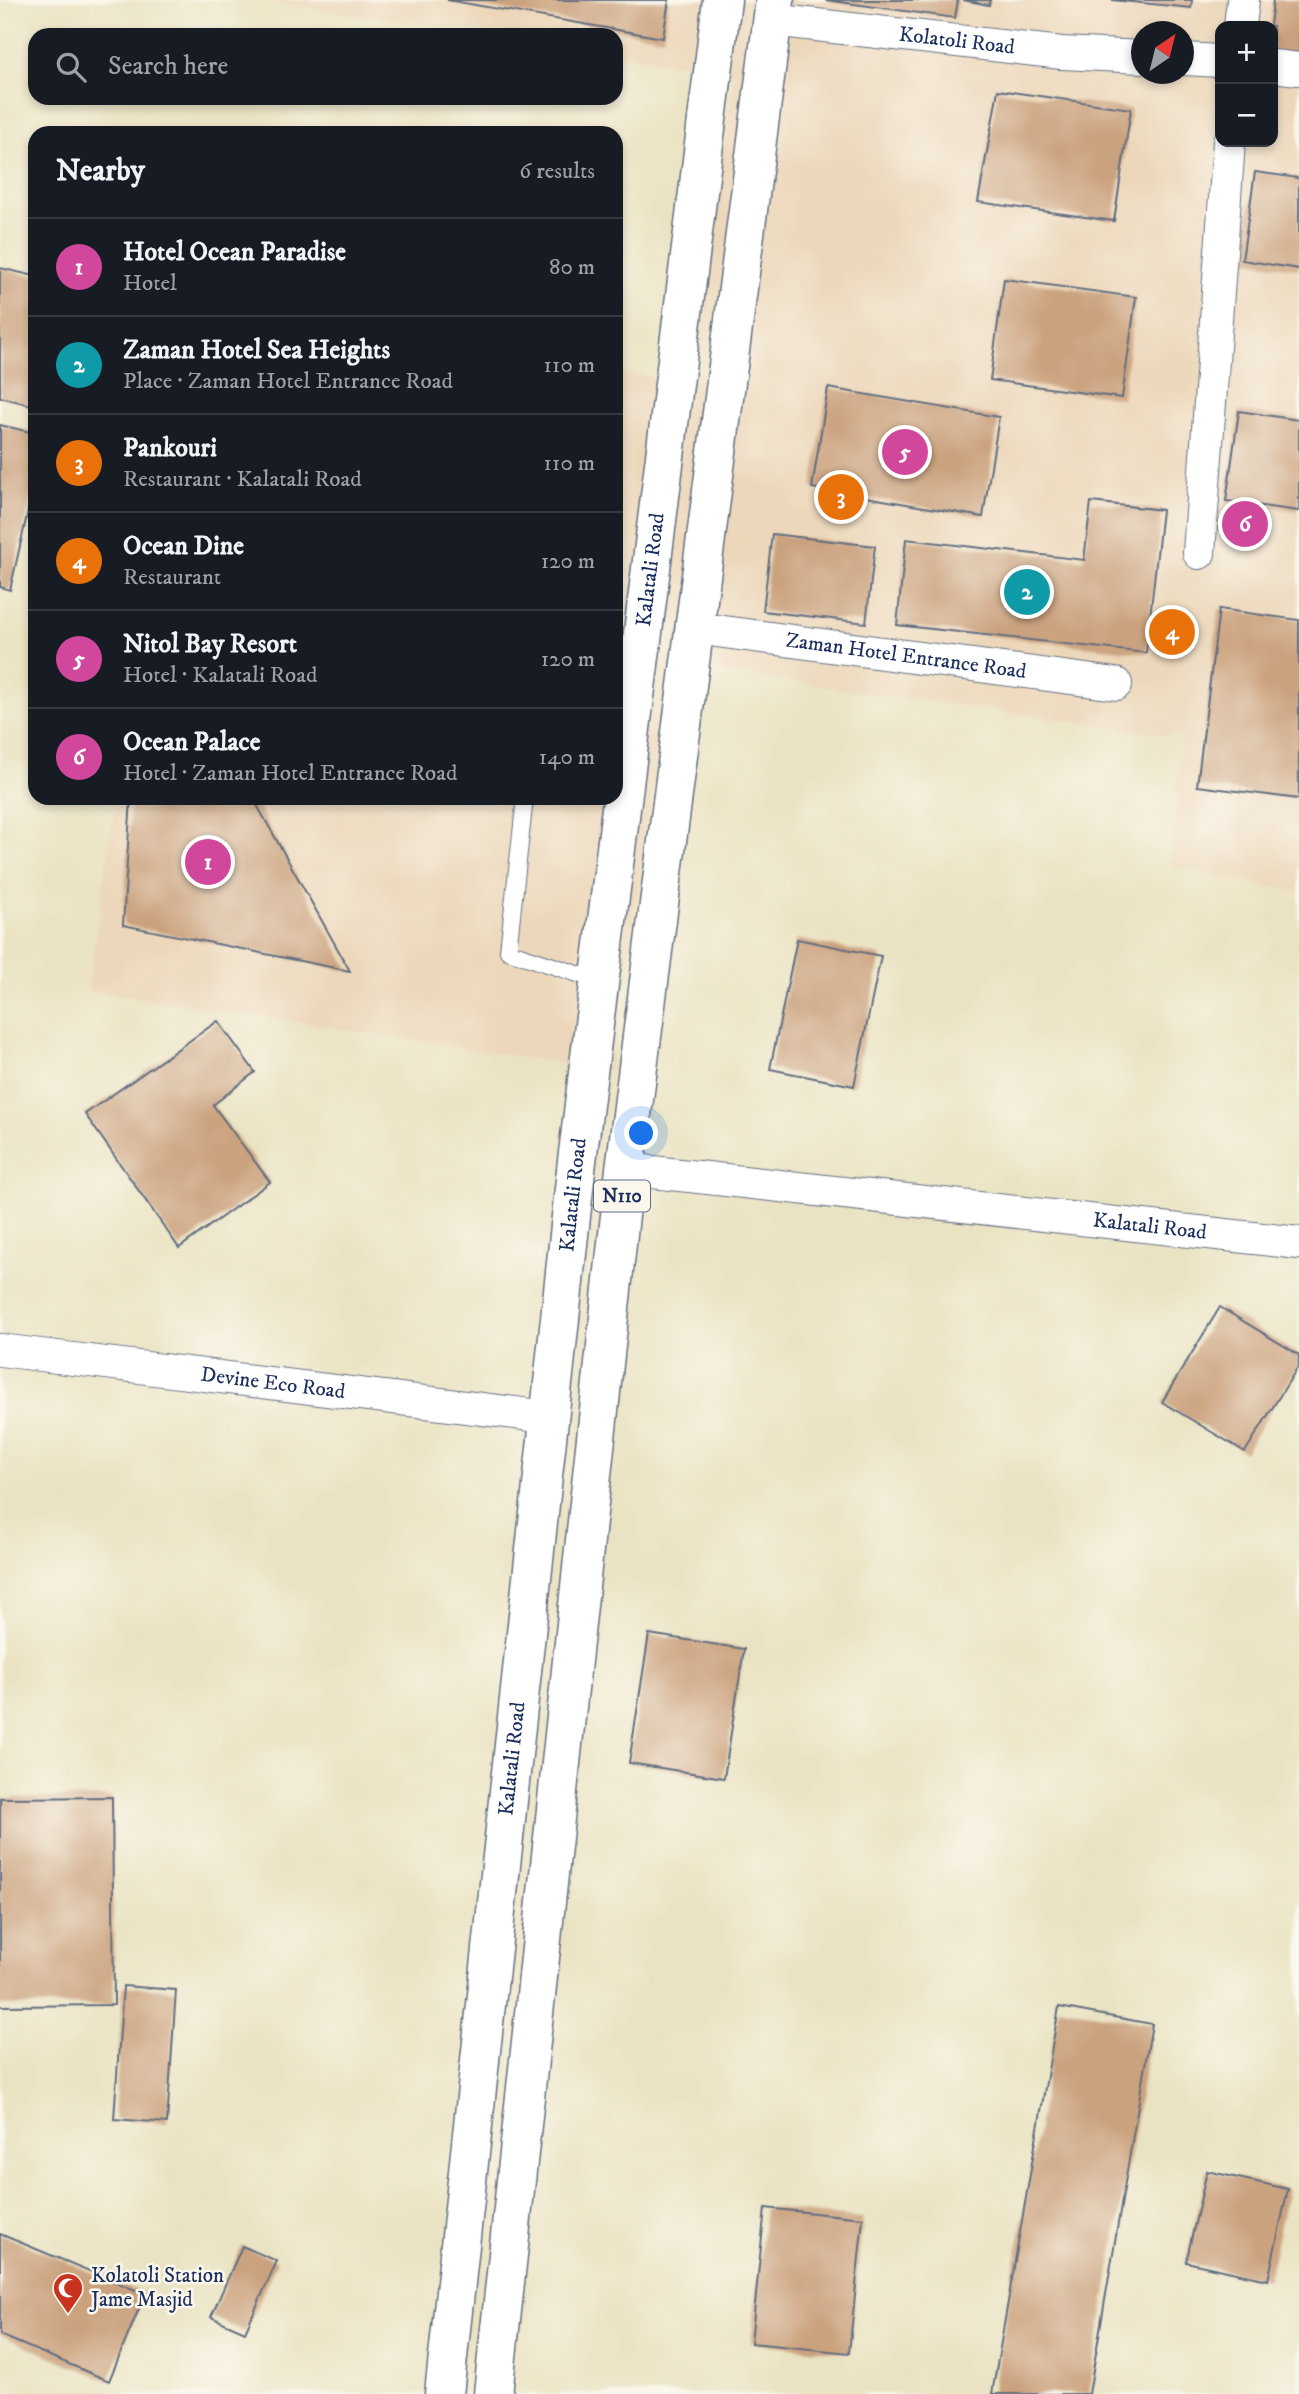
<!DOCTYPE html>
<html lang="en">
<head>
<meta charset="utf-8">
<style>
  :root { --surface:#171b24; --page:#242831; --text:#f1f3f6; --muted:#9ea1a6; --line:#363941; --accent:#d93025 }
  body { margin:0; font-family:"IM FELL DW Pica",serif; background:var(--page); color:var(--text) }
  .controls { position:absolute; right:21px; top:21px; display:grid; overflow:hidden; border-radius:14px; box-shadow:0 4px 10px #0003 }
  .controls button { width:63px; height:63px; display:grid; place-items:center; padding:0; border:0; border-bottom:2px solid var(--line); background:var(--surface); color:var(--text); font:35px sans-serif }
  .compass { position:absolute; left:1131px; top:21px; width:63px; height:63px; border-radius:50%; background:var(--surface); box-shadow:0 4px 10px #0003; rotate:35deg }
  .you { position:absolute; left:642px; top:1134px; width:24px; height:24px; margin:-18px; border:5px solid #fff; border-radius:50%; background:#1a73e8; box-shadow:0 0 0 10px #1a73e833 }
  .badge { display:grid; place-items:center; width:46px; height:46px; border-radius:50%; background:var(--accent); color:#fff; font-size:23px; font-weight:700 }
  .pin { position:absolute; translate:-50% -50%; border:4px solid #fff; box-shadow:0 2px 7px #0006 }
  .list { margin:0; padding:0; list-style:none }
  h2 { display:flex; justify-content:space-between; align-items:center; height:91px; margin:0; padding:0 28px; font-size:30px }
  h2 small { font-size:23px; font-weight:400; color:var(--muted) }
  .list li { display:grid; grid-template-columns:46px 1fr auto; gap:21px; align-items:center; box-sizing:border-box; height:98px; padding:0 28px; border-top:2px solid var(--line) }
  .list b { display:block; font-size:26px; white-space:nowrap }
  .list p { margin:0; font-size:23px; white-space:nowrap; color:var(--muted) }
  .list em { font-size:23px; font-style:normal; color:var(--muted) }
  .icon { flex:none; width:38px; height:38px; fill:none; stroke:currentColor; stroke-width:2; stroke-linecap:round; stroke-linejoin:round }
  .map { position:relative; flex:none; width:1299px; height:2394px; overflow:hidden }
  .search { position:absolute; background:var(--surface); box-shadow:0 4px 10px #0003; left:28px; top:28px; width:595px; height:77px; display:flex; align-items:center; gap:18px; box-sizing:border-box; padding:0 24px; border-radius:21px; color:var(--muted); font-size:26px }
  .panel { position:absolute; background:var(--surface); box-shadow:0 4px 10px #0003; left:28px; top:126px; width:595px; height:679px; border-radius:21px }
  .map>svg:first-child { display:block }
</style>
</head>
<body>
<div class="map">
<svg width="1299" height="2394" viewBox="0 0 1299 2394">
  <rect width="100%" height="100%" fill="#fbf7ec"/>
  <filter id="ink" filterUnits="userSpaceOnUse"><feTurbulence type="fractalNoise" baseFrequency=".0143" numOctaves="2"/><feDisplacementMap in="SourceGraphic" scale="14" xChannelSelector="R" yChannelSelector="G"/><feConvolveMatrix kernelMatrix="1 2 1 2 8 2 1 2 1" color-interpolation-filters="sRGB"/></filter>
  <filter id="wash" filterUnits="userSpaceOnUse"><feTurbulence type="fractalNoise" baseFrequency=".00686" numOctaves="4" result="noise"/><feDisplacementMap in="SourceGraphic" scale="28" xChannelSelector="R" yChannelSelector="G"/><feGaussianBlur stdDeviation="1.57" result="paint"/><feColorMatrix in="noise" values="0 0 0 0 0 0 0 0 0 0 0 0 0 0 0 0 0 1.4 0 .05"/><feComposite in="paint" operator="in"/></filter>
  <g filter="url(#wash)">
    <rect width="100%" height="100%" fill="#eae3c3"/>
    <path fill="#ecd7ba" fill-rule="evenodd" d="M 261,0 L 1299,0 L 1299,892 L 1170,867 L 1182,737 L 672,665 L 611,1071 L 88,990 L 116,798 L 616,798 L 616,371 L 688,383 L 735,73 L 616,54 L 616,35 L 489,35 ZM 1220,26 L 1273,26 L 1273,142 L 1220,142 ZM 1142,32 L 1184,32 L 1184,74 L 1142,74 Z"/>
    <g id="blocks">
      <g fill="#cba27e">
        <polygon points="447,0 669,0 663,38"/>
        <polygon points="825,0 958,0 955,18"/>
        <polygon points="963,0 990,0 989,5"/>
        <polygon points="1112,0 1192,0 1191,8"/>
        <polygon points="1273,0 1299,0 1299,58 1273,55 1273,26 1270,26"/>
        <polygon points="998,90 1131,109 1114,221 978,202"/>
        <polygon points="1255,172 1299,178 1299,269 1242,260"/>
        <polygon points="0,268 35,276 35,406 0,397"/>
        <polygon points="1004,279 1136,297 1122,398 990,380"/>
        <polygon points="828,388 999,417 983,517 812,488"/>
        <polygon points="1239,411 1299,420 1299,511 1226,501"/>
        <polygon points="0,425 35,433 35,480 10,590 0,587"/>
        <polygon points="1091,502 1162,510 1146,653 897,625 906,539 1084,560"/>
        <polygon points="772,534 875,546 866,623 763,611"/>
        <polygon points="1219,609 1299,620 1299,799 1197,786"/>
        <polygon points="131,798 253,798 350,971 123,925"/>
        <polygon points="797,939 881,956 854,1086 770,1069"/>
        <polygon points="218,1021 255,1072 213,1105 270,1182 179,1248 85,1114"/>
        <polygon points="1220,1307 1299,1355 1299,1365 1245,1452 1162,1402"/>
        <polygon points="649,1634 744,1649 724,1778 629,1763"/>
        <polygon points="112,1797 114,2005 0,2006 0,1798"/>
        <polygon points="123,1986 176,1990 167,2123 114,2119"/>
        <polygon points="1059,2007 1152,2024 1089,2394 992,2394"/>
        <polygon points="1207,2171 1288,2189 1268,2280 1186,2262"/>
        <polygon points="765,2208 863,2218 849,2353 751,2343"/>
        <polygon points="0,2234 145,2294 109,2381 0,2335"/>
        <polygon points="242,2246 277,2261 245,2332 211,2317"/>
      </g>
    </g>
  </g>
  <g filter="url(#ink)">
    <use href="#blocks" fill-opacity="0" stroke="#636e81" stroke-width="2"/>
    <g fill="none" stroke-linecap="round" stroke-linejoin="round">
      <g stroke="#636e81" stroke-width="18">
        <polyline id="service" points="525,798 508,951 599,981"/>
      </g>
      <g stroke="#636e81" stroke-width="34">
        <g id="minor">
          <path id="s1" d="M 772,20 L 1062,53 L 1142,57"/>
          <polyline points="1240,26 1243,0"/>
          <polyline points="1184,59 1220,61"/>
          <polyline points="1273,66 1299,69"/>
          <polyline points="1199,553 1229,142"/>
          <path id="s2" d="M 694,628 L 1116,684"/>
          <path id="s3" d="M 625,1169 L 1299,1243"/>
          <path id="s4" d="M 0,1350 L 547,1417"/>
        </g>
      </g>
      <g stroke="#636e81" stroke-width="41">
        <g id="trunk">
          <path id="s5" d="M 444,2394 L 577,1161 L 722,0"/>
          <polyline points="493,2394 625,1169 775,0"/>
        </g>
      </g>
      <use href="#service" stroke="#fff" stroke-width="16"/>
      <use href="#minor" stroke="#fff" stroke-width="32"/>
      <use href="#trunk" stroke="#fff" stroke-width="38"/>
    </g>
  </g>
  <defs>
    <g id="mosque-pin" transform="scale(1.575)"><path d="M0 17L-7.5 6A9.5 9.5 0 1 1 7.5 6Z" fill="#c8321e" stroke="#fbf7ec"/><path d="M3.5-4.9A6 6 0 1 0 3.5 4.9A5 5 0 1 1 3.5-4.9Z" fill="#fff"/></g>
  </defs>
  <g fill-rule="evenodd">
    <use href="#mosque-pin" x="68" y="2288"/>
  </g>
  <g text-anchor="middle" dominant-baseline="central" stroke-width="5" stroke-linejoin="round" paint-order="stroke">
    <rect fill="#fbf7ec" stroke="#5e6b89" stroke-width="2" x="594" y="1180.5" width="56" height="31" rx="5"/>
    <g font-size="19" font-weight="bold" fill="#1b2f5e">
      <text x="622" y="1196">N110</text>
    </g>
    <g font-size="21" fill="#1b2f5e" stroke="#fbf7ec">
      <text stroke="none"><textPath href="#s1" startOffset="186">Kolatoli Road</textPath></text>
      <text stroke="none"><textPath href="#s5" startOffset="1836">Kalatali Road</textPath></text>
      <text stroke="none"><textPath href="#s2" startOffset="214">Zaman Hotel Entrance Road</textPath></text>
      <text stroke="none"><textPath href="#s5" startOffset="1206">Kalatali Road</textPath></text>
      <text stroke="none"><textPath href="#s3" startOffset="528">Kalatali Road</textPath></text>
      <text stroke="none"><textPath href="#s4" startOffset="275">Devine Eco Road</textPath></text>
      <text stroke="none"><textPath href="#s5" startOffset="639">Kalatali Road</textPath></text>
    </g>
    <g font-size="21" fill="#1b2f5e" stroke="#fbf7ec" text-anchor="start">
      <text x="91" y="2276">Kolatoli Station<tspan x="91" dy="24">Jame Masjid</tspan></text>
    </g>
  </g>
</svg>
<div class="controls">
<button>+</button>
<button>−</button>
</div>
<svg class="compass" viewBox="-18 -18 36 36"><path d="M0-13l5 13h-10z" fill="#e53935"/><path d="M0 13l5-13h-10z" fill="#9ea1a6"/></svg>
<div class="you"></div>
<div class="pin badge" style="left:208px;top:862px;background:#d1479c">1</div>
<div class="pin badge" style="left:1027px;top:592px;background:#0f9aa8">2</div>
<div class="pin badge" style="left:841px;top:497px;background:#e8710a">3</div>
<div class="pin badge" style="left:1172px;top:632px;background:#e8710a">4</div>
<div class="pin badge" style="left:905px;top:452px;background:#d1479c">5</div>
<div class="pin badge" style="left:1245px;top:524px;background:#d1479c">6</div>
<div class="search"><svg class="icon" aria-label="search" viewBox="0 0 24 24"><circle cx="10" cy="10" r="6"/><path d="M15 15l6 6"/></svg>Search here</div>
<section class="panel">
<h2>Nearby<small>6 results</small></h2>
<ul class="list">
<li><span class="badge" style="background:#d1479c">1</span><div><b>Hotel Ocean Paradise</b><p>Hotel</p></div><em>80 m</em></li>
<li><span class="badge" style="background:#0f9aa8">2</span><div><b>Zaman Hotel Sea Heights</b><p>Place · Zaman Hotel Entrance Road</p></div><em>110 m</em></li>
<li><span class="badge" style="background:#e8710a">3</span><div><b>Pankouri</b><p>Restaurant · Kalatali Road</p></div><em>110 m</em></li>
<li><span class="badge" style="background:#e8710a">4</span><div><b>Ocean Dine</b><p>Restaurant</p></div><em>120 m</em></li>
<li><span class="badge" style="background:#d1479c">5</span><div><b>Nitol Bay Resort</b><p>Hotel · Kalatali Road</p></div><em>120 m</em></li>
<li><span class="badge" style="background:#d1479c">6</span><div><b>Ocean Palace</b><p>Hotel · Zaman Hotel Entrance Road</p></div><em>140 m</em></li>
</ul>
</section>
</div>
</body>
</html>
